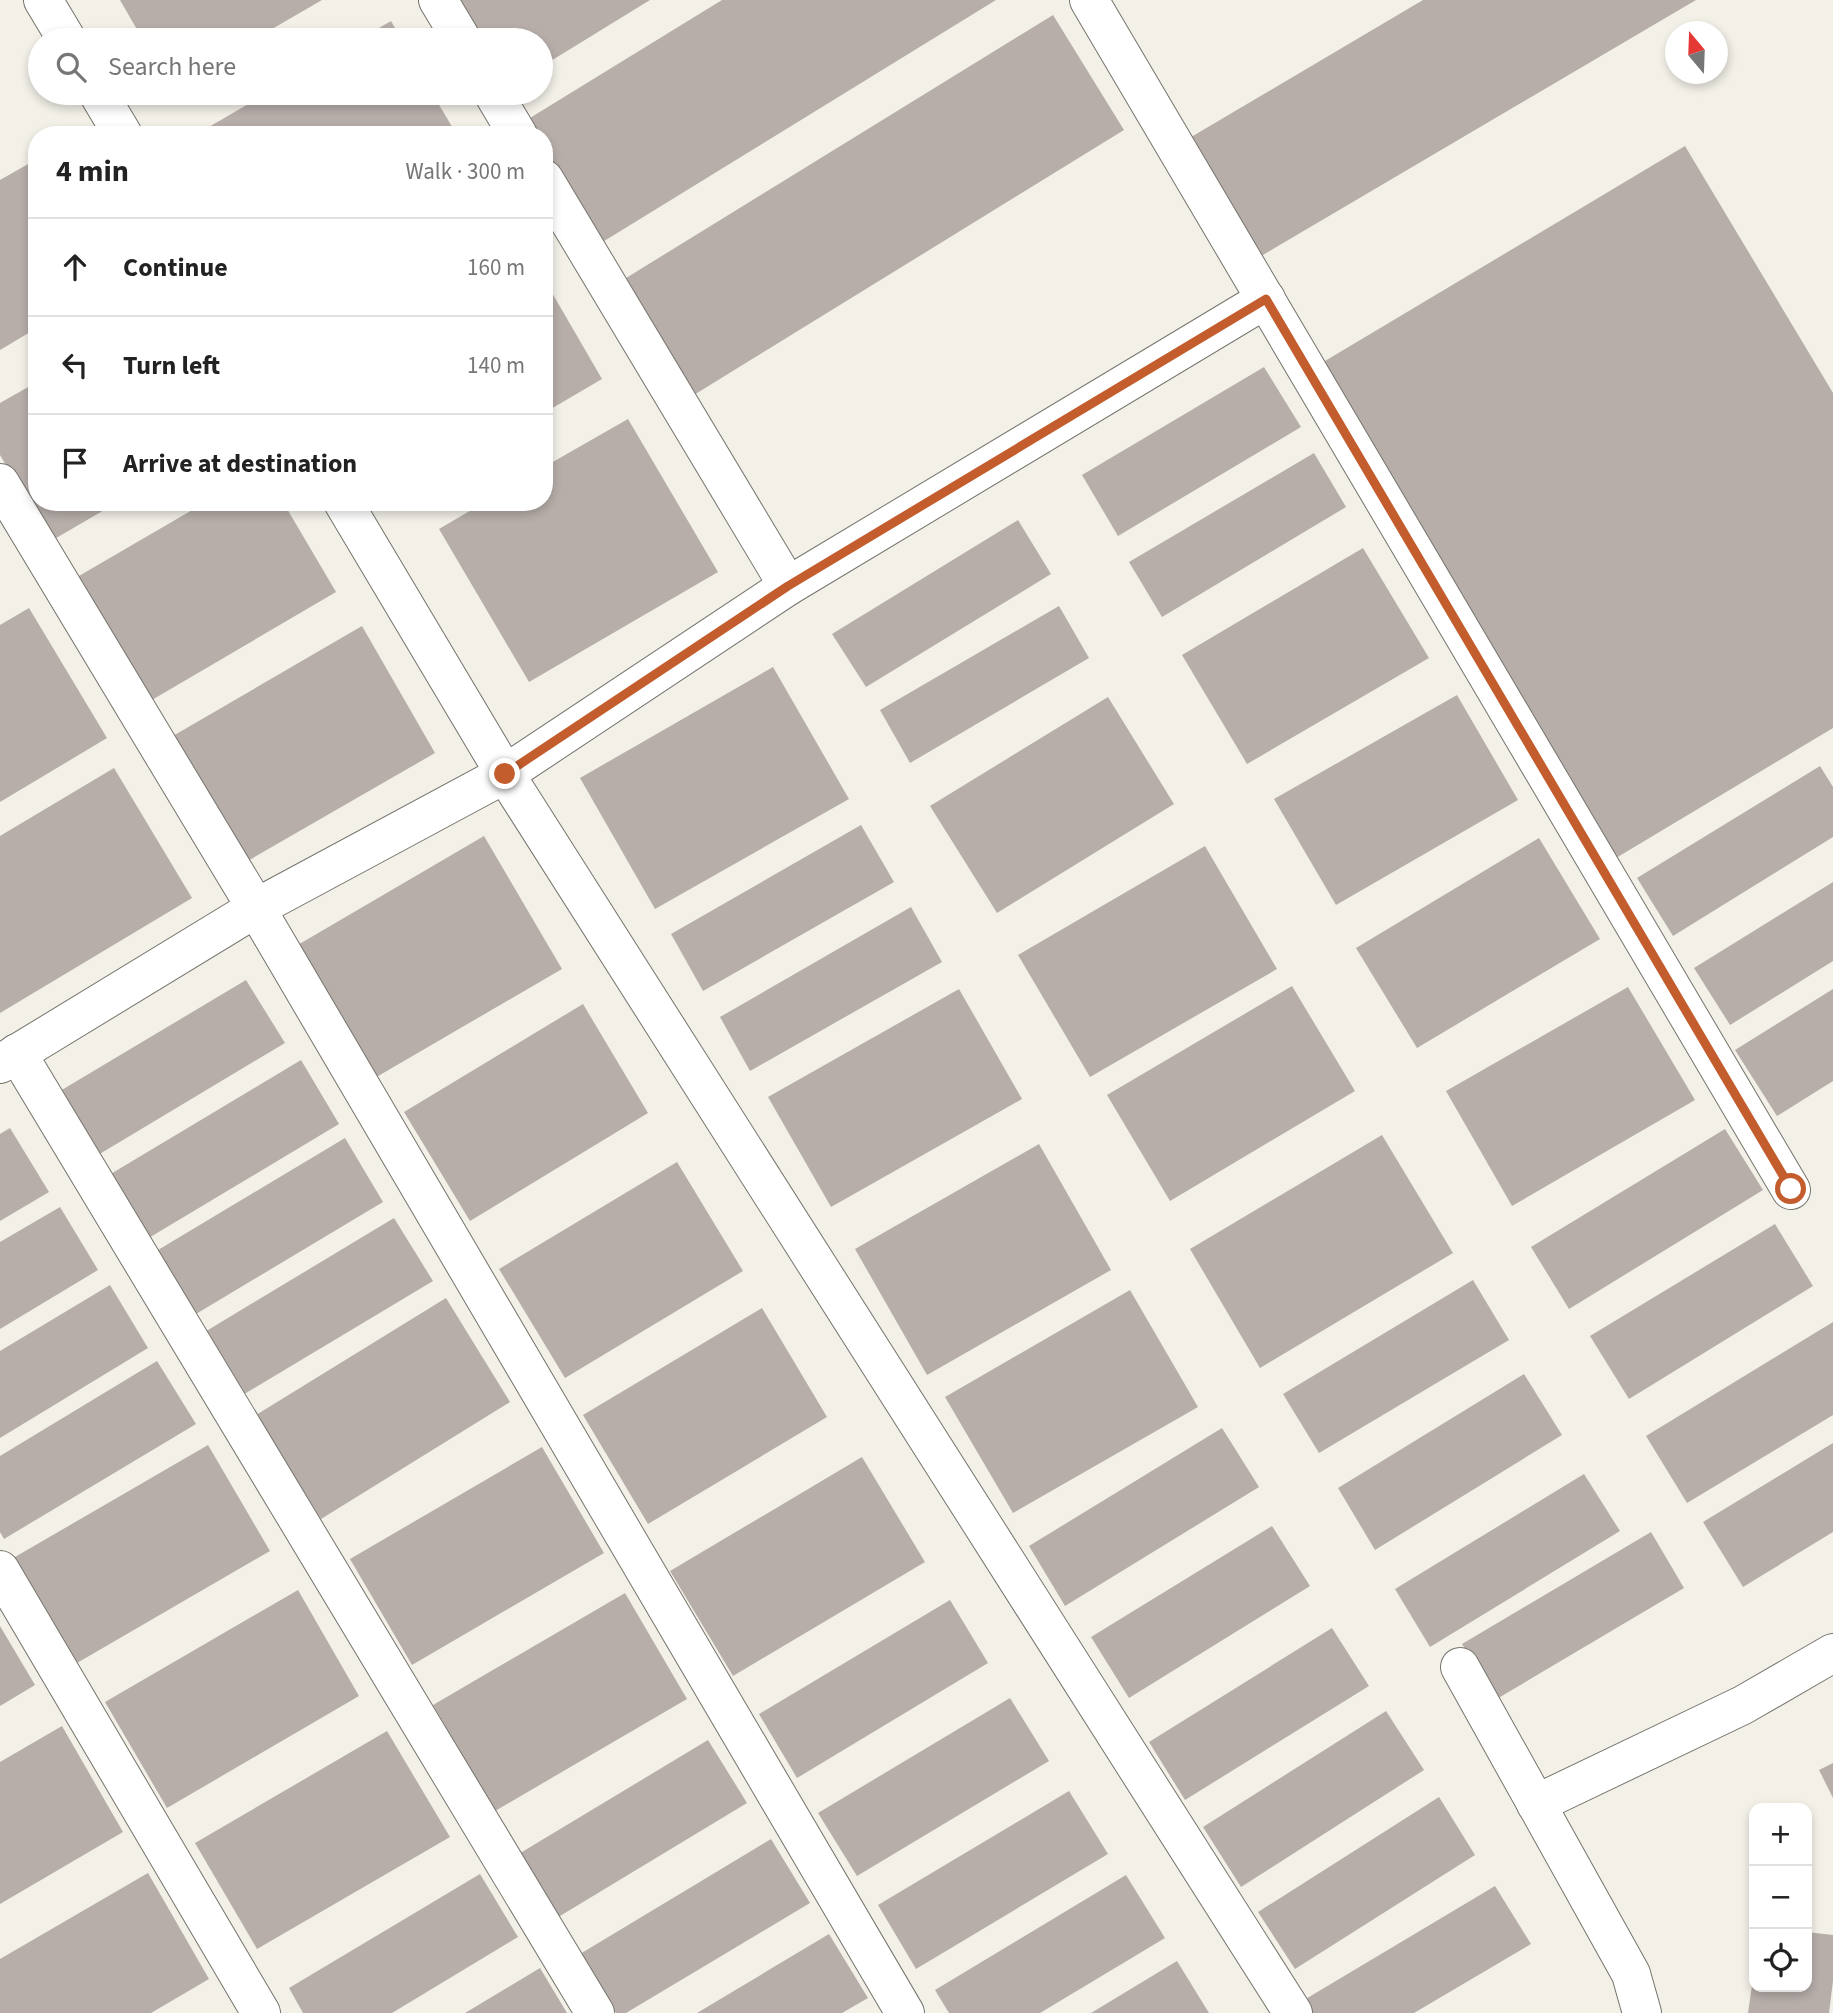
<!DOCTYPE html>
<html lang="en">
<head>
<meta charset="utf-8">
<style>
  :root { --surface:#fff; --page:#f6f6f6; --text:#222; --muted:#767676; --line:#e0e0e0 }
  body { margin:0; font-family:"Source Sans 3",sans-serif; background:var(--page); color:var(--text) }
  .controls { position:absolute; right:21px; bottom:21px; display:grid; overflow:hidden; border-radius:14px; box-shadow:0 4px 10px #0003 }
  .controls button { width:63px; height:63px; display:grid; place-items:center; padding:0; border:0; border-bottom:2px solid var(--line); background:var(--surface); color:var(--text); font:35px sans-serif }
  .compass { position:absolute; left:1665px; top:21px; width:63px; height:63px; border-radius:50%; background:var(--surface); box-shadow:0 4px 10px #0003; rotate:341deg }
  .stop { position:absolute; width:21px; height:21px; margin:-16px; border:5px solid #c35d2d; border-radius:50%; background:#fff }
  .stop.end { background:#c35d2d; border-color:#fff; box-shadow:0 2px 7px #0008 }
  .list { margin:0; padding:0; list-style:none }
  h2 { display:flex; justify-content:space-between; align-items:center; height:91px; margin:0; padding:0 28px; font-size:30px }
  h2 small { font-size:23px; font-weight:400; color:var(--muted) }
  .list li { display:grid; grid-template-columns:46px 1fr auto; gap:21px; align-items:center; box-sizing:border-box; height:98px; padding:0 28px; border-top:2px solid var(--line) }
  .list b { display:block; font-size:26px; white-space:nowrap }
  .list em { font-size:23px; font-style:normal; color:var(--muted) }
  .icon { flex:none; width:38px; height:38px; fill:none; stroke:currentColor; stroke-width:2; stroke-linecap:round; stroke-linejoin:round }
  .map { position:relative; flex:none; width:1833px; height:2013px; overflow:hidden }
  .search { position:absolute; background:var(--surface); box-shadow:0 4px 10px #0003; left:28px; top:28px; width:525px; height:77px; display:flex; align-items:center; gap:18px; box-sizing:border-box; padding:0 24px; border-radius:38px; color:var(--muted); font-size:26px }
  .panel { position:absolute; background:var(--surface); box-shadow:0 4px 10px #0003; left:28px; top:126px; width:525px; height:385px; border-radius:28px }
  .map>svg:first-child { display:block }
</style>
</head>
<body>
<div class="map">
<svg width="1833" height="2013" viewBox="0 0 1833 2013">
  <rect width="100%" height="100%" fill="#f2f0e7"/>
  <g fill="#b7aeaa">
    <polygon points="120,0 322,0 253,40 143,40"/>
    <polygon points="451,0 650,0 541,67 541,40 476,40"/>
    <polygon points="722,0 996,0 601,243 544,152 544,135 534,135 525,121"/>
    <polygon points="1423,0 1696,0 1251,262 1181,143"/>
    <polygon points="1053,15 1124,130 689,398 618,283"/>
    <polygon points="391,21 402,40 358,40"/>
    <polygon points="267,93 432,93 457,135 204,135 202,131"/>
    <polygon points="1685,146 1833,393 1833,728 1616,858 1320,364"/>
    <polygon points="37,159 37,328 0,350 0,180"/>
    <polygon points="544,279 602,379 544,413"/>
    <polygon points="1264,367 1301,427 1118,536 1082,475"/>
    <polygon points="37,382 37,502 118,502 51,541 0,455 0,403"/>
    <polygon points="628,419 718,572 529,682 439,529 485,502 544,502 544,467"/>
    <polygon points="1314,453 1346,507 1162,617 1129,562"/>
    <polygon points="206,502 283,502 336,592 145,704 72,580"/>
    <polygon points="1018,520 1051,574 866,687 832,634"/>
    <polygon points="1363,548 1429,658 1247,764 1182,655"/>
    <polygon points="1059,606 1089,658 910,763 880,710"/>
    <polygon points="29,608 107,738 0,802 0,625"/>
    <polygon points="362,626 435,753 239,866 166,740"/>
    <polygon points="773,667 849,799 655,909 580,778"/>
    <polygon points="1457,695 1518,800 1336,905 1274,799"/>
    <polygon points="1108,697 1174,804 997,913 930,806"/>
    <polygon points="1820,766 1833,787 1833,837 1673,936 1637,878"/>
    <polygon points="114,768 192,898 0,1013 0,836"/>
    <polygon points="861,825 894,882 703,991 671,934"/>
    <polygon points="484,836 562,969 373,1079 296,946"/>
    <polygon points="1539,838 1600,939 1417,1048 1356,948"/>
    <polygon points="1205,846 1277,969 1090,1077 1018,955"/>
    <polygon points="1833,882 1833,961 1730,1025 1694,968"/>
    <polygon points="911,907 942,962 750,1071 720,1017"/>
    <polygon points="246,980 285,1043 93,1158 55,1094"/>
    <polygon points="1292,986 1355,1091 1170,1201 1107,1095"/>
    <polygon points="1628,987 1695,1100 1512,1206 1446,1091"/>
    <polygon points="959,989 1022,1099 831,1207 768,1097"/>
    <polygon points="1833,989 1833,1081 1777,1116 1735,1050"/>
    <polygon points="583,1004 648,1113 470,1221 404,1112"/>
    <polygon points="301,1060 339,1124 147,1239 109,1175"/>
    <polygon points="10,1128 49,1192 0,1221 0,1134"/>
    <polygon points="1725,1129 1763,1190 1569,1309 1531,1247"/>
    <polygon points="1382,1135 1453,1253 1260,1368 1190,1249"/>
    <polygon points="345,1138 383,1202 191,1317 153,1253"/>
    <polygon points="1039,1144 1111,1270 927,1375 855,1249"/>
    <polygon points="677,1162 743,1271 565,1378 499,1269"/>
    <polygon points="60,1207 98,1270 0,1329 0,1242"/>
    <polygon points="394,1218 433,1281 241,1396 203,1333"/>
    <polygon points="1775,1224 1813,1286 1629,1399 1590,1336"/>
    <polygon points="1473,1280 1509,1340 1319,1453 1283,1394"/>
    <polygon points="110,1285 148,1348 0,1438 0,1351"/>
    <polygon points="1130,1290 1198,1407 1013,1513 945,1397"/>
    <polygon points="446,1298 510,1402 321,1519 256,1415"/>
    <polygon points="762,1308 827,1417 648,1524 583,1415"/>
    <polygon points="1833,1322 1833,1415 1687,1503 1646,1436"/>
    <polygon points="157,1361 196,1424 4,1539 0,1532 0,1456"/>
    <polygon points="1524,1374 1562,1435 1375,1550 1338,1488"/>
    <polygon points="1222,1428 1259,1487 1065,1606 1029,1546"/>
    <polygon points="1833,1443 1833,1532 1743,1587 1703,1522"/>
    <polygon points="208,1445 270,1551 77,1663 15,1557"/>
    <polygon points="542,1447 604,1553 412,1665 350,1559"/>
    <polygon points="862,1457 925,1562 733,1676 670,1571"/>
    <polygon points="1584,1474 1620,1531 1430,1647 1395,1589"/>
    <polygon points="1272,1526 1310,1586 1129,1698 1091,1637"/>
    <polygon points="1651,1532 1684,1588 1495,1700 1462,1644"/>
    <polygon points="298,1590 359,1696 167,1808 105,1702"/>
    <polygon points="625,1593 687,1699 495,1811 433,1705"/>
    <polygon points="950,1600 988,1663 797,1778 759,1714"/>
    <polygon points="0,1626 35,1685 0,1706"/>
    <polygon points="1332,1628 1369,1686 1185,1800 1149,1742"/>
    <polygon points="1010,1698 1049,1761 857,1876 818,1813"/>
    <polygon points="1386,1711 1424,1770 1241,1887 1203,1827"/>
    <polygon points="62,1726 123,1832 0,1904 0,1762"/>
    <polygon points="387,1731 450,1837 257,1949 195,1843"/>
    <polygon points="708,1740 747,1803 555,1919 517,1855"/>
    <polygon points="1833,1763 1833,1798 1819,1770"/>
    <polygon points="1069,1791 1108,1854 916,1969 878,1905"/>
    <polygon points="1439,1797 1475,1855 1295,1969 1258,1912"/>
    <polygon points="771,1839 810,1903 626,2013 616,2013 580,1954"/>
    <polygon points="148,1873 209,1979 151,2013 0,2013 0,1959"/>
    <polygon points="480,1874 518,1937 392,2013 303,2013 289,1988"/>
    <polygon points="1126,1875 1165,1938 1040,2013 949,2013 935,1990"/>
    <polygon points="1495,1886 1531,1944 1414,2013 1312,2013 1304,2000"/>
    <polygon points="1807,1932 1833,1935 1833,1981 1829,2013 1748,2013 1753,1978 1754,1987 1807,1987"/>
    <polygon points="829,1934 868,1998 842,2013 697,2013"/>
    <polygon points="1177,1961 1209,2013 1091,2013"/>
    <polygon points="540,1968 567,2013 465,2013"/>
  </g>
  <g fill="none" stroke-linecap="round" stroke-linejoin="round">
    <g stroke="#75746c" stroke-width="40">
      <g id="minor">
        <polyline points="43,0 67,40"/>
        <polyline points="438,0 462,40"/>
        <polyline points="1089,0 1791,1190"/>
        <polyline points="98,93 123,135"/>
        <polyline points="493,93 518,135"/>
        <polyline points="544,179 788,586"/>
        <polyline points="0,483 256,908 905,2013"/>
        <polyline points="343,502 505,774 1293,2013"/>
        <polyline points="17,1053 595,2013"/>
        <polyline points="0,1064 256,908 505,774 788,586 1266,299"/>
        <polyline points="0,1570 261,2013"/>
        <polyline points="1460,1667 1631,1974 1642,2013"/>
        <polyline points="1536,1804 1743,1705 1833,1653"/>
      </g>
    </g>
    <use href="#minor" stroke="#fff" stroke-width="38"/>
  </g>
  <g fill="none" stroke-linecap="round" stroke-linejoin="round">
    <polyline stroke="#c35d2d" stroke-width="9" points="505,774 788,586 1266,299 1791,1189"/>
  </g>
</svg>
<div class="controls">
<button>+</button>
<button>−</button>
<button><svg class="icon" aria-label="locate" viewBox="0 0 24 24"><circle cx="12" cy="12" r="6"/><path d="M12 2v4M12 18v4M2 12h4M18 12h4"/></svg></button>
</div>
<svg class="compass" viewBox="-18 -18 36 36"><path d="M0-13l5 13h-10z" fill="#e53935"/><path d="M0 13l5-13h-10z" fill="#767676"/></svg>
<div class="stop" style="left:1791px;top:1189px"></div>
<div class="stop end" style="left:505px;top:774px"></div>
<div class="search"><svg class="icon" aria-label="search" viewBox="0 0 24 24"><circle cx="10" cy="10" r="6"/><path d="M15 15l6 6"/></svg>Search here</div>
<section class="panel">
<h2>4 min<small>Walk · 300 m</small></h2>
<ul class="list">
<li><svg class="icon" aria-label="ahead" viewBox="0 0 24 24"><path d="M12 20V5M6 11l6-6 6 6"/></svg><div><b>Continue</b></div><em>160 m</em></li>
<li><svg class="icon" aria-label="left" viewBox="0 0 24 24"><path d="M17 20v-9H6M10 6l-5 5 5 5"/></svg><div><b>Turn left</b></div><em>140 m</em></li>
<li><svg class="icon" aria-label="arrive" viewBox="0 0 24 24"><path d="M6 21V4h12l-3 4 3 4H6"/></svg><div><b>Arrive at destination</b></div></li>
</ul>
</section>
</div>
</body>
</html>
